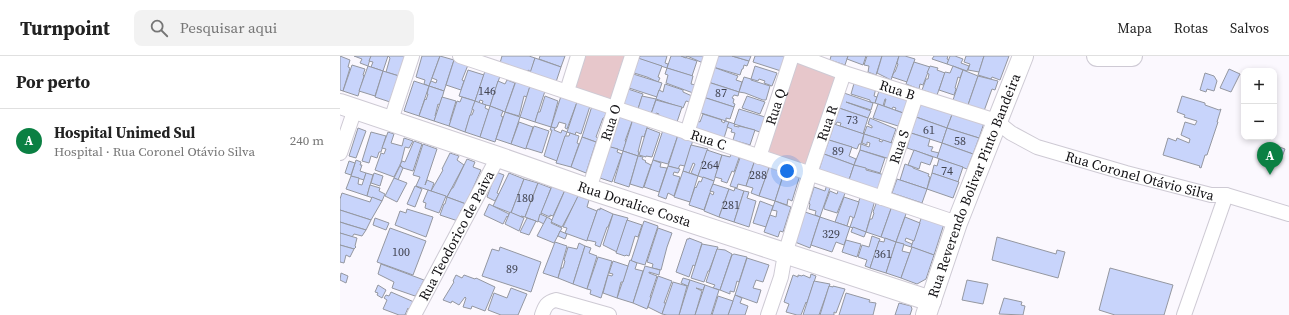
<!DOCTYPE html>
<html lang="pt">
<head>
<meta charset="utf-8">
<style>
  :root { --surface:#fff; --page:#f2f2f2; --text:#222; --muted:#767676; --line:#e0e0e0; --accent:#0b8043 }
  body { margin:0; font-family:"Source Serif 4",serif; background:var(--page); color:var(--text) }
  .controls { position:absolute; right:12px; top:12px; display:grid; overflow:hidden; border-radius:8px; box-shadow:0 2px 6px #0003 }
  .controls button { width:36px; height:36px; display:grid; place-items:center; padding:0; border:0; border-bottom:1px solid var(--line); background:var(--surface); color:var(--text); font:20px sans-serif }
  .you { position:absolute; left:447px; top:115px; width:14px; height:14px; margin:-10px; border:3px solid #fff; border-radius:50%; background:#1a73e8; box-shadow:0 0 0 6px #1a73e833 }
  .badge { display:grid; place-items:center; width:26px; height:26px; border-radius:50%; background:var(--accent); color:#fff; font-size:13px; font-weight:700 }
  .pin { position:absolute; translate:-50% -33px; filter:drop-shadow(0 1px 2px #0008) }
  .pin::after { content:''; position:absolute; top:21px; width:14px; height:12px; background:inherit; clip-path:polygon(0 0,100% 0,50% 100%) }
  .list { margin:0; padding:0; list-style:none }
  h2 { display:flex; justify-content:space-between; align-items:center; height:52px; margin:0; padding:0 16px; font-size:17px }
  h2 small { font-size:13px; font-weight:400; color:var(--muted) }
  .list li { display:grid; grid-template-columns:26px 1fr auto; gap:12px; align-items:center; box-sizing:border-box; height:64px; padding:0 16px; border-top:1px solid var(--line) }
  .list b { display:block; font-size:15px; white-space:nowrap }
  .list p { margin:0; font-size:13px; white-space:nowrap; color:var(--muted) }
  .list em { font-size:13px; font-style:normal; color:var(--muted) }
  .icon { flex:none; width:22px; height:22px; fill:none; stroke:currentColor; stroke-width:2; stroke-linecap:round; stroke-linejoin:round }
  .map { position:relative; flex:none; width:949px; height:259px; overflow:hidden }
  header { display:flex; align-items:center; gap:24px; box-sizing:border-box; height:56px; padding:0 20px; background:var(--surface); border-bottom:1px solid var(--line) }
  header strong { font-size:19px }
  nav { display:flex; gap:22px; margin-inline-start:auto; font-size:14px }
  .search { width:280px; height:36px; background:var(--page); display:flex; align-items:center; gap:10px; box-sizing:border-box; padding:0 14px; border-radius:8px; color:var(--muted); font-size:15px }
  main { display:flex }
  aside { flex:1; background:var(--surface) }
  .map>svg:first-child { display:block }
</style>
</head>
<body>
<header>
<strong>Turnpoint</strong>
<div class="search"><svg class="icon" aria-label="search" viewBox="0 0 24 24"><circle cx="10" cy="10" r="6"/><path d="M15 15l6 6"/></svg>Pesquisar aqui</div>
<nav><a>Mapa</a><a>Rotas</a><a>Salvos</a></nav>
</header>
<main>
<aside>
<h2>Por perto<small></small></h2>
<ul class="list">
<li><span class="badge">A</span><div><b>Hospital Unimed Sul</b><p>Hospital · Rua Coronel Otávio Silva</p></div><em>240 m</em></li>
</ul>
</aside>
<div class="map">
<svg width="949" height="259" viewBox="0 0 949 259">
  <rect width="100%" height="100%" fill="#fbf8fe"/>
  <g fill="#e7c7cb">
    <polygon points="241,0 288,0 270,44 233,34"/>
    <polygon points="458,4 495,18 497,23 469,105 464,108 430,97 427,90"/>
  </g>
  <g fill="#c8d4fb" stroke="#9497a0">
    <polygon points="0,0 10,4 8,11 10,12 3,35 0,34"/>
    <polygon points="14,0 31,0 28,10 20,7 22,3"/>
    <polygon points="31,0 48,0 43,15 31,11 33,6 29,5"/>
    <polygon points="48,0 66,0 59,20 46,16 50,2"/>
    <polygon points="82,0 100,0 89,30 84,28 85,24 76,21"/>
    <polygon points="100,0 114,4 104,35 89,30 91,25 96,27 97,24 92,22"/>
    <polygon points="162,0 189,0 195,2 191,16 188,14 187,16 160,7"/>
    <polygon points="200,0 225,0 221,11 199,3"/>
    <polygon points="300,0 327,0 325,7 328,8 327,12 299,3"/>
    <polygon points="331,0 341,0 357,5 352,20 327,12"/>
    <polygon points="341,0 365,0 363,7 347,0 346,2"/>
    <polygon points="377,0 392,0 409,5 407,10 404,9 403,13 402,13 400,19 373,11"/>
    <polygon points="392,0 411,0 409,5"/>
    <polygon points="415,0 445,0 441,15 413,6"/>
    <polygon points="491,0 508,0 505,9 490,4"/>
    <polygon points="508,0 526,0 523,9 507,3"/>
    <polygon points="527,0 542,0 536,19 528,16 529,10 524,9"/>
    <polygon points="542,0 559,0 551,24 537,17"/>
    <polygon points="559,0 565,0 575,3 567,26 552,21 554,16 555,16 558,8 557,7"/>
    <polygon points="594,0 608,0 607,3 609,4 607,8 592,3"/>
    <polygon points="610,0 615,0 623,3 621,7 629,10 627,15 607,8"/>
    <polygon points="626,0 644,0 639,16 628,14 630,8 624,6"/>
    <polygon points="644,0 669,0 660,24 652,21 651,23 638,19"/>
    <polygon points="295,1 322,10 318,21 320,22 318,26 307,21 291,16"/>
    <polygon points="195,2 221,11 216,26 190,17"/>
    <polygon points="114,4 128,9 122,24 124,25 121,34 106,29"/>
    <polygon points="574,6 590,11 583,29 580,28 579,33 566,28"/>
    <polygon points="12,9 25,13 23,19 24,20 18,40 3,35"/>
    <polygon points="28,10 43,15 35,40 19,35"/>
    <polygon points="415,10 437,17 432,30 424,27 425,25 419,23 418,25 411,23"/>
    <polygon points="590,10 598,12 597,14 605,17 597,39 582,34 586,23 588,23 589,18 587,17"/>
    <polygon points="613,10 623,14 620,22 618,21 615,32 616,33 614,39 599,34 605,16 610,17"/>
    <polygon points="373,11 398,20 396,24 402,26 399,36 368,26"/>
    <polygon points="327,12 353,20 351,28 356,29 353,37 326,27 328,19 325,18"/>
    <polygon points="889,13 900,18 891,36 880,32"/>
    <polygon points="128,14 144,19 135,45 119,40"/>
    <polygon points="623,14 638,20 628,49 613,44"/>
    <polygon points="43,15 59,20 50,46 35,41"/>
    <polygon points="145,15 160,20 150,50 142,48 143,45 140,44 139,47 135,45"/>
    <polygon points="290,17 322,27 317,41 286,31"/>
    <polygon points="865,17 874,20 877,25 874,35 867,33 866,36 860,34"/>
    <polygon points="638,20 658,25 655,34 652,33 644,55 628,49"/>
    <polygon points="404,21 411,23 411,24 430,30 426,44 423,44 405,37 399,36"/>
    <polygon points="167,24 175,27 165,56 150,50 158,25 165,28"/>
    <polygon points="515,24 536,32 534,40 537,41 535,47 530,46 530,44 511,38"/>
    <polygon points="74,25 89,30 79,60 64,55"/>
    <polygon points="176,25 190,30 187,41 184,40 179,60 165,56"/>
    <polygon points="368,26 399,36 398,40 394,39 392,42 394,43 393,47 395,48 394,51 363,41"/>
    <polygon points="325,28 343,34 343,36 352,40 350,46 346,45 343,52 316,43 319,34 323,36"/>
    <polygon points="89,30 104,35 100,49 98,48 95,60 96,60 94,65 79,60 85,43 86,44 88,38 87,38"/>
    <polygon points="190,30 205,35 195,66 180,61"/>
    <polygon points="285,32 303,38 298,53 280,48"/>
    <polygon points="540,32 571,42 566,58 555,54 556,52 553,51 552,53 544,50 546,43 545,43 543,50 535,47"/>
    <polygon points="504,37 533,47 531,54 506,46 531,55 528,62 499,52"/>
    <polygon points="205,40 218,45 211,71 195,66 198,56 200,56"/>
    <polygon points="221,40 237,46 227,73 225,72 226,68 219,66 217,71 215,72 211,71"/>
    <polygon points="302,40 316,43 311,58 298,53"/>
    <polygon points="407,40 425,46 420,58 402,52"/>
    <polygon points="842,40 865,47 865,49 879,54 881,53 877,66 878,66 867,99 865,99 861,112 859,111 860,110 823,99 828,82 836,85 837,82 849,87 850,83 841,79 845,66 855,69 857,65 844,61 845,59 837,56"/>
    <polygon points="102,41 116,45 110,65 111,65 109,70 94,65"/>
    <polygon points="122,41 135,45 125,76 109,70 117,45 120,46"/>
    <polygon points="363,41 394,51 390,63 386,62 386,65 358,56"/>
    <polygon points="316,44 342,51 337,66 318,60 319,58 316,57 315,59 311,58"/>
    <polygon points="135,45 146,49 145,52 149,54 140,81 125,76 130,59 132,59 134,54 132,53"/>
    <polygon points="237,46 250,50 241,78 236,76 235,79 227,76"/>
    <polygon points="538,48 563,57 558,70 533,62"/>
    <polygon points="581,48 613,56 607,72 576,61"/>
    <polygon points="150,50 163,55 161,60 163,61 155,86 140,81"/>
    <polygon points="252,50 267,55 264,62 263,62 256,81 258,82 256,86 242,81"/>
    <polygon points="499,52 528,62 523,78 500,70 501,67 497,66 496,68 494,68"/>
    <polygon points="399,53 425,61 420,76 394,68"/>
    <polygon points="165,56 180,61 171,88 156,83"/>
    <polygon points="613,56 644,67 639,82 607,72"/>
    <polygon points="277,58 293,63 285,85 286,86 283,95 267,90"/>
    <polygon points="363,58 382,64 381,65 384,67 385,65 389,66 384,82 353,72 355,64 360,66"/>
    <polygon points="576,61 607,72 602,87 571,77"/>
    <polygon points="530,62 556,73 551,87 524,78 527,70 532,72 532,70 528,68"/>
    <polygon points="293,63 308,69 304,81 302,80 298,96 299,96 298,100 283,95"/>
    <polygon points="179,66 193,71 186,93 171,88"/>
    <polygon points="389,66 395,68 394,70 399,71 399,70 415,74 410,89 393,84 395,77 391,76 392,73 387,71"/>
    <polygon points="494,68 524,78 521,88 519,88 517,93 489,84"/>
    <polygon points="194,70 209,75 202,97 186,92"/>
    <polygon points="211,71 215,72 214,74 221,77 222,74 227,76 217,105 204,100 212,74 210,74"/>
    <polygon points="18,72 26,75 16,102 9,100"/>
    <polygon points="307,72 320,77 312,101 306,100 306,101 299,99"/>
    <polygon points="607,72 639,82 633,98 602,87"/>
    <polygon points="323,74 338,79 328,108 313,104"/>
    <polygon points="31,76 46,80 41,96 39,96 37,102 31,100 29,107 22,105"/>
    <polygon points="48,76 54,78 51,87 62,90 64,82 73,85 69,92 65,91 61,107 54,121 35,114 41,97 44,98 46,93 42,92"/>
    <polygon points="230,77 239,80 237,87 239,88 231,111 216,107 225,80 229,80"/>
    <polygon points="571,77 590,83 588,90 593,91 591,95 599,97 597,102 567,92"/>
    <polygon points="524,78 540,83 539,85 542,86 543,84 555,88 550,103 520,94 521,88 529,91 530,87 527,86 527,89 522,87"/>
    <polygon points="338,79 353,84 345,110 340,109 338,113 328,110"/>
    <polygon points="242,81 256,86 246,117 231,111"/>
    <polygon points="489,84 512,91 509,100 516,103 514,109 484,98"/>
    <polygon points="74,85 82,88 73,115 63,112 60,109 62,105 65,106"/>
    <polygon points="602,87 633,98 627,113 597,102"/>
    <polygon points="83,88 97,93 85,129 87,124 94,127 91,135 76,130 80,121 73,119"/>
    <polygon points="351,89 368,93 358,120 351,117 355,108 353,107 349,117 343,115"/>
    <polygon points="267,90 278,93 277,96 282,98 272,126 257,121"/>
    <polygon points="937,90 945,93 942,101 934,98"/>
    <polygon points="367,94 382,99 374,125 358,120"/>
    <polygon points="520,94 545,102 540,117 514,109"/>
    <polygon points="574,94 593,101 590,109 581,106 579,113 568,109"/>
    <polygon points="283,95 298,100 289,131 274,126"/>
    <polygon points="392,96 400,99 394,116 392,115 387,127 381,125 382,123 375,121 382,99 390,101"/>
    <polygon points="110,97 119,100 117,104 124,109 107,141 91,135 103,114 102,113"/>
    <polygon points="484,98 514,109 509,124 479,114"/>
    <polygon points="401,99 415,104 406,130 398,128 397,132 390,130"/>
    <polygon points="298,100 303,101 302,103 306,105 305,106 311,109 303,132 290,128"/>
    <polygon points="127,103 135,106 133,111 141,114 126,148 107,141 112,132 113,132"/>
    <polygon points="599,103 623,111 618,126 592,117 594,109 597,110"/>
    <polygon points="16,104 21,106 20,109 22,109 20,115 26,117 24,124 11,120"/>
    <polygon points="313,104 321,107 320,111 327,112 319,136 304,131"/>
    <polygon points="415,104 430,109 419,140 411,137 413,132 406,130"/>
    <polygon points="9,105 15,107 11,119 5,117"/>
    <polygon points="565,108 573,111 573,112 589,118 588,120 590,121 587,133 560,124"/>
    <polygon points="430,109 445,114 435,145 419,140"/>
    <polygon points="514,109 526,112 526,114 545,119 540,134 509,124"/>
    <polygon points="60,110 63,112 58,124 54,122"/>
    <polygon points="328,110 340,113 338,117 334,116 333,119 340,121 334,140 328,137 326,143 318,140"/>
    <polygon points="445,114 460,119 452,145 448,143 447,149 435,145"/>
    <polygon points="343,115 358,120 350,146 334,141"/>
    <polygon points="156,116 164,119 157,137 159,138 155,145 147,141"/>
    <polygon points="26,117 33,119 27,140 6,133 11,120 19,122 18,128 22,129"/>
    <polygon points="34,117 43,120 40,130 31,127"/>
    <polygon points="169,117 184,123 171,157 153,150"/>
    <polygon points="592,117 619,126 613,142 587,133"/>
    <polygon points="363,121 374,125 364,154 349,149 355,131 356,132 359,125 361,126"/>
    <polygon points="54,122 67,127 57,146 45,140"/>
    <polygon points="184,123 198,127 185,161 181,160 181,161 171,157"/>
    <polygon points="557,123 587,133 582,147 552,137"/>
    <polygon points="198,127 211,132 198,166 185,161"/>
    <polygon points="373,128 389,133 379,161 364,155 370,137 373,139 374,136 370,135"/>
    <polygon points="487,128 491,129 480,161 475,159 476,155 469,153 470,148 469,147 474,131 485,135"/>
    <polygon points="30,129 40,132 39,135 45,138 42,145 27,140"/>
    <polygon points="75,130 82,133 75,151 67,148"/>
    <polygon points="212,130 225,134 213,160 210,159 210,161 201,157"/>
    <polygon points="395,132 404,135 394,166 379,161 389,133 394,135"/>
    <polygon points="499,132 506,135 497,157 484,153 484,151 490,135 497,138"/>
    <polygon points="88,134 106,140 99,157 85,152 86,147 83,146"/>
    <polygon points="225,134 239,139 222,171 211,166"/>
    <polygon points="404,135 409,136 407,142 416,145 409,171 394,166"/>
    <polygon points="2,137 30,146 32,141 42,145 31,164 0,154 0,143"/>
    <polygon points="521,139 535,144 526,176 510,171"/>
    <polygon points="238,140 249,144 247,151 257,155 247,185 225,177 227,172 223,171"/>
    <polygon points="107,141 126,148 123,155 121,154 118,165 100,159 104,148 105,148"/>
    <polygon points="504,141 519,146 514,162 510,160 507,170 495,166"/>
    <polygon points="420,145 433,150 426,171 413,167"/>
    <polygon points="435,145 451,151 443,176 440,175 438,181 424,176 430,159 436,161 437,155 432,154"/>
    <polygon points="537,145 552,150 541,181 526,176 530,163 532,163 534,157 533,156"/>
    <polygon points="149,148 169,158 168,161 167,160 163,168 144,159"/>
    <polygon points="552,150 567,155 556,186 541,181"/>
    <polygon points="260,152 273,158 268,171 267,171 260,191 255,189 256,186 247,184 257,155 258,153 260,154"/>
    <polygon points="67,153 93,161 86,181 55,169 60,155 66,157"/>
    <polygon points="0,154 31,164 26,174 0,166"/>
    <polygon points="170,156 184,162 179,175 165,168"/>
    <polygon points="465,156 480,161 470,192 455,186"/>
    <polygon points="200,158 207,161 204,168 198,165"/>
    <polygon points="273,158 288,162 277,196 263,189"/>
    <polygon points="582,160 604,168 594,199 571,191"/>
    <polygon points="207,161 212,164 211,167 222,172 214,187 197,180"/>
    <polygon points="480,161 510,171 504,189 496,186 492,196 471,189"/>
    <polygon points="565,161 580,167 574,185 566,182 565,185 572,188 571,191 556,186"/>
    <polygon points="35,162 49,167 46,174 33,169"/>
    <polygon points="187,162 196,165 189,179 180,176"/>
    <polygon points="287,164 302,169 298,181 295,180 289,200 286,199 285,200 276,197"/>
    <polygon points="304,165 318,170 305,209 291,205"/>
    <polygon points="0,166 6,168 26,174 22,180 14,178 12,181 0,177"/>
    <polygon points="513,171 526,176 524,181 511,176"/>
    <polygon points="50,172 86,185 73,219 37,206"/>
    <polygon points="318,172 332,177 327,191 321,214 312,212 313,208 307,206"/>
    <polygon points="220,175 227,178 225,183 218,180"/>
    <polygon points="0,177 17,182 15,190 16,191 14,193 0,189"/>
    <polygon points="532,180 540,183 530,212 525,210 527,204 518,201 522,189 529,191"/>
    <polygon points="657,181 716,198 717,194 725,196 718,222 652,204"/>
    <polygon points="349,182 362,187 355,210 353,209 349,221 336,216 347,183 349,183"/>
    <polygon points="545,182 556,186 546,217 530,212 539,185 544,186"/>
    <polygon points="506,184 521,188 517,201 502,196"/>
    <polygon points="215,186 227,190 218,222 203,217"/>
    <polygon points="556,186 564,188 562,195 570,197 561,222 546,217"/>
    <polygon points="239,187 245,190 233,228 218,222 221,212 223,212 225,205 224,204 228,191 237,193"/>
    <polygon points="362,188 378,191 369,215 368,215 364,226 351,222"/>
    <polygon points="0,189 14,193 10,201 6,199 4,207 0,206"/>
    <polygon points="245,190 251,192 249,197 257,200 247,233 233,228"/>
    <polygon points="160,191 201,206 191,236 142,220 152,193 159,195"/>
    <polygon points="572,191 594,199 586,223 577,228 561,222"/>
    <polygon points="377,193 385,194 392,198 380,234 373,232 375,229 366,226"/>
    <polygon points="394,198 407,201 399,226 397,225 394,236 390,235 390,238 380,234 392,199"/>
    <polygon points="258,201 272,205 261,242 250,238 251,234 247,233"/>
    <polygon points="407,202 429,209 423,226 416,224 413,232 421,234 417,247 395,239"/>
    <polygon points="290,204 297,207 295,213 303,215 293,247 277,242"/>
    <polygon points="273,205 288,210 283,226 281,226 277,242 263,237 268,219 272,220 273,218 269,217"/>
    <polygon points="41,208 84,224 76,239 75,240 52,232 54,226 38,218"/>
    <polygon points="305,210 320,214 319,219 309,216 309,217 317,220 310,241 311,242 307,253 293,247"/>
    <polygon points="770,212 833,229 824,259 775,259 759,254"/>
    <polygon points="1,217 8,220 6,227 0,224"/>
    <polygon points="471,218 476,220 467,247 466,246 461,259 457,259 446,256 449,248 444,246 453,219 458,221 458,219 462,220 463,219 470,222"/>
    <polygon points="116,219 122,222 124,219 135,223 136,222 155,231 145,255 132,250 131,253 123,251 126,242 125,241 119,249 112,245 111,247 103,244 114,226 113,225"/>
    <polygon points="318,220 332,225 324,247 326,247 322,258 308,251"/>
    <polygon points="343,222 350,224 348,230 341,227"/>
    <polygon points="350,224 365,229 363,234 356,232 362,235 355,259 339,259"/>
    <polygon points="627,224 648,228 643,248 622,244"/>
    <polygon points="474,225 490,228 479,259 463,259"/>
    <polygon points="333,226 347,230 339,259 327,259 322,258"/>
    <polygon points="38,229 46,234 42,242 37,239 38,237 35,236"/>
    <polygon points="365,229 379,234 371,259 355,259"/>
    <polygon points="489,230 493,231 493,230 505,233 496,257 494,256 494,259 480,259"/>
    <polygon points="171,232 187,238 178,259 161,259 148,254 154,237 167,242"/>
    <polygon points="51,236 74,246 70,254 68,252 65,259 59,259 43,253 47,244 44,242 46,239 49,240"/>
    <polygon points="506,237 530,244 529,246 536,247 533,259 499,259"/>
    <polygon points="395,239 402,242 400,247 408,250 405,259 388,259"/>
    <polygon points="378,240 393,245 388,259 372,259"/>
    <polygon points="664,242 682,246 681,249 685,250 683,259 659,258"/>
    <polygon points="559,247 571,250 572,253 570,259 555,259"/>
  </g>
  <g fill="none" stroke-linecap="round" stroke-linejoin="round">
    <g stroke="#cecad4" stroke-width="16">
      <g id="street">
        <path id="s1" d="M 120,0 L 617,167"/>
        <path id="s2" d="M 459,0 L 504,17 L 656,65 L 671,77 L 697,91 L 786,117 L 871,139 L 886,139 L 949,158"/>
        <polyline points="227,35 238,0"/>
        <polyline points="51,64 72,0"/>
        <polyline points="347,77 371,0"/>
        <polyline points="0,97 15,53"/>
        <path id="s3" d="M 419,101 L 452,0"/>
        <path id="s4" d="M 249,133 L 292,0"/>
        <path id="s5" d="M 542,142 L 576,40"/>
        <path id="s6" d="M 74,259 L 158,101"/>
        <path d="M 202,259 C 205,250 207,246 216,244 L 269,259"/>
        <path id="s7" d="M 428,259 L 441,221 L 445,198 L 470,117 L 504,17"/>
        <polyline points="844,259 886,139"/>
      </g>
    </g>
    <g stroke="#cecad4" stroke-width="22">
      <g id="secondary">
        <polyline points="757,0 792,0"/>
        <path id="s8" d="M 0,48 L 158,101 L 249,133 L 591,245"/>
        <path id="s9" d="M 586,259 L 617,167 L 683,0"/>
      </g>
    </g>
    <use href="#street" stroke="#fff" stroke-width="14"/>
    <use href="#secondary" stroke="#fff" stroke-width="20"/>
  </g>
  <g text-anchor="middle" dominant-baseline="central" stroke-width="4" stroke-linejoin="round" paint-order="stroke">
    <g font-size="12" fill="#41434f">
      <text x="147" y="35">146</text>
      <text x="381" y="37">87</text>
      <text x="512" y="64">73</text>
      <text x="589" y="74">61</text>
      <text x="620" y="85">58</text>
      <text x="498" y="95">89</text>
      <text x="370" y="109">264</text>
      <text x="607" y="115">74</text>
      <text x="418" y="119">288</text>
      <text x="185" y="142">180</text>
      <text x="391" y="149">281</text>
      <text x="491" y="178">329</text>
      <text x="61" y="196">100</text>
      <text x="543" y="198">361</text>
      <text x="172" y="213">89</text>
    </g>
    <g font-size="14" fill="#141316" stroke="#fff">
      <text stroke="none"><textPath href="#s2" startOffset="104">Rua B</textPath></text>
      <text stroke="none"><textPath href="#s3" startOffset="53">Rua Q</textPath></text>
      <text stroke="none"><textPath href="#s4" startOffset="70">Rua O</textPath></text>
      <text stroke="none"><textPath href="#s7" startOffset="201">Rua R</textPath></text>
      <text stroke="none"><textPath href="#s1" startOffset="262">Rua C</textPath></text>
      <text stroke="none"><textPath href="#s5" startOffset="54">Rua S</textPath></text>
      <text stroke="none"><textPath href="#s2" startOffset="363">Rua Coronel Otávio Silva</textPath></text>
      <text stroke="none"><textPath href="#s9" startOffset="138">Rua Reverendo Bolivar Pinto Bandeira</textPath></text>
      <text stroke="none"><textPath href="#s8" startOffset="311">Rua Doralice Costa</textPath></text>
      <text stroke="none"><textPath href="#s6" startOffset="90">Rua Teodorico de Paiva</textPath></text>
    </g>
  </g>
</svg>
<div class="controls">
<button>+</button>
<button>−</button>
</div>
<div class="you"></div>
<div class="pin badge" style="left:930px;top:119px">A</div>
</div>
</main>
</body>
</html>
